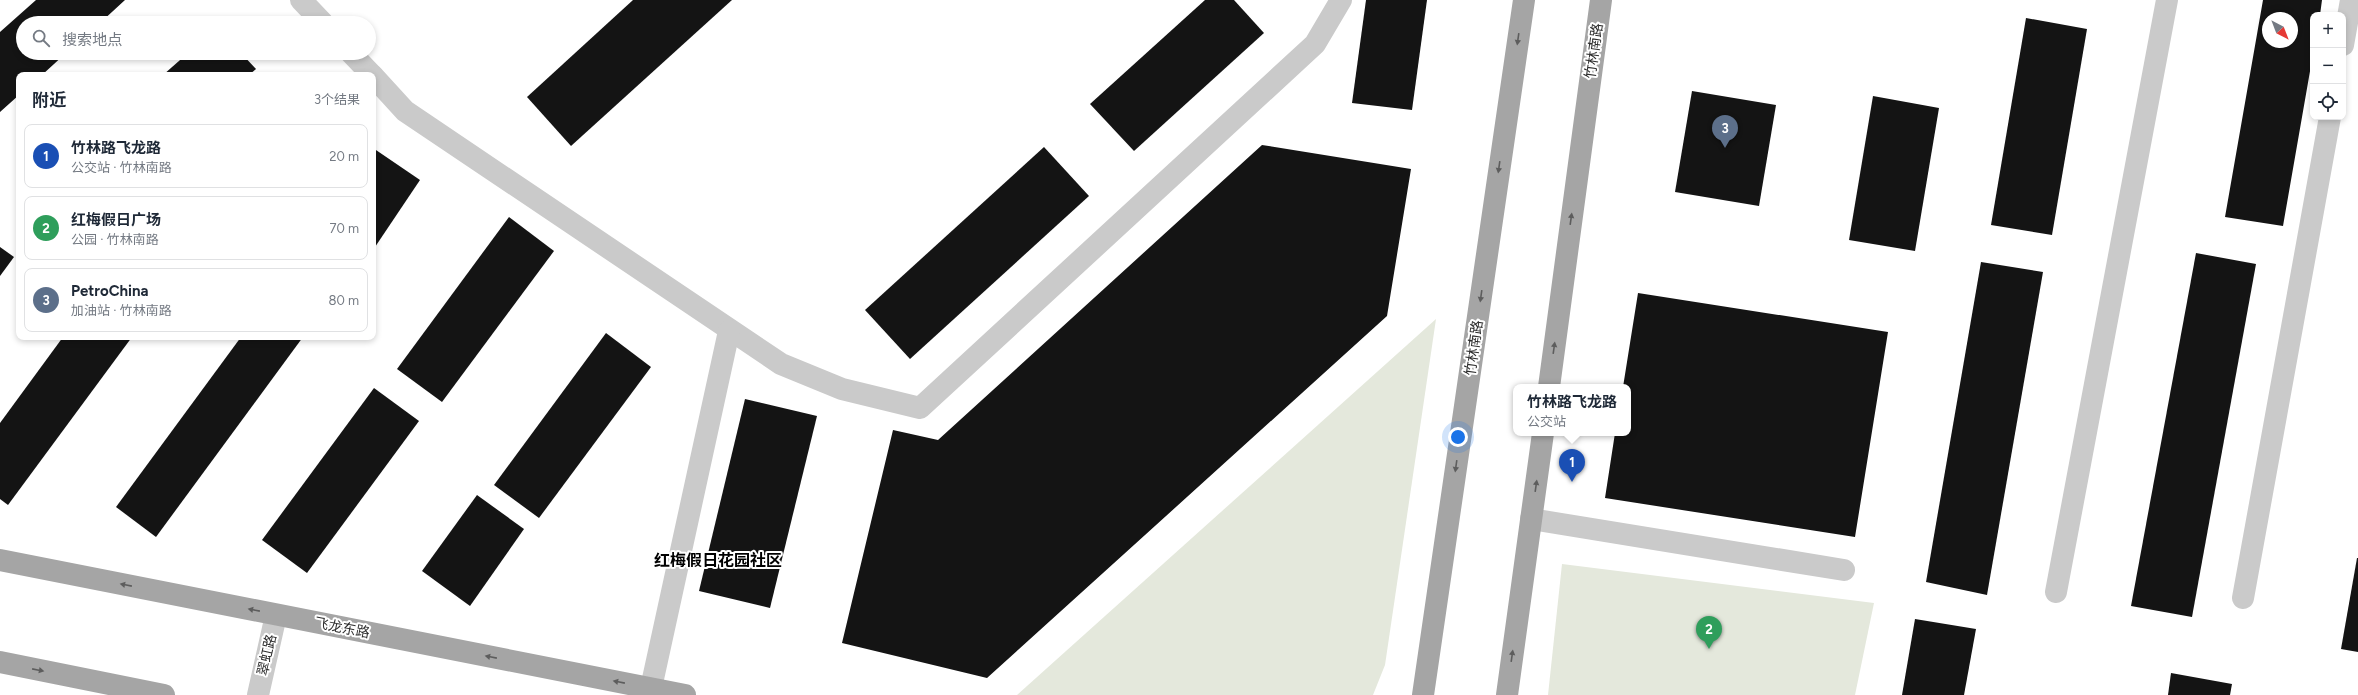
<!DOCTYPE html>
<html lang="zh">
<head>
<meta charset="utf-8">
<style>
  :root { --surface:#fff; --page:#f6f6f7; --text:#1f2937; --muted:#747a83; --line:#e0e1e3; --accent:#1a73e8 }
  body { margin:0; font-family:Figtree,"Noto Sans SC",sans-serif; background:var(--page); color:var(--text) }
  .controls { position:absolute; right:12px; top:12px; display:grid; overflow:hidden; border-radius:8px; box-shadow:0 2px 6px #0003 }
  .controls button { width:36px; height:36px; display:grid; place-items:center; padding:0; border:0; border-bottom:1px solid var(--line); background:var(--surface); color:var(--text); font:20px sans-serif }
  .compass { position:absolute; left:2262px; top:12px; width:36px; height:36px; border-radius:50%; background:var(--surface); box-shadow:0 2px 6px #0003; rotate:138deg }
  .you { position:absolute; left:1458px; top:437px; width:14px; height:14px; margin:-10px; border:3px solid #fff; border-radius:50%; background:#1a73e8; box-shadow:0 0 0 6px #1a73e833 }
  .badge { display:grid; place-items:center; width:26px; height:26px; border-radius:50%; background:var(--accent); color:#fff; font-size:13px; font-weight:700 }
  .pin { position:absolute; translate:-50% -33px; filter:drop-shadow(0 1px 2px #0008) }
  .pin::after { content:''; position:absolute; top:21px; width:14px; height:12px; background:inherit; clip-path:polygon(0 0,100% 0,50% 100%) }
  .popup { position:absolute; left:1513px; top:384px; width:118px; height:52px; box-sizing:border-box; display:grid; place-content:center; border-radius:8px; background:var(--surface); filter:drop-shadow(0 1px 3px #0005); font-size:13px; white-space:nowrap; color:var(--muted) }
  .popup b { font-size:15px; color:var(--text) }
  .popup::after { content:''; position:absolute; left:50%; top:100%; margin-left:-8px; border:8px solid transparent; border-top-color:var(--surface) }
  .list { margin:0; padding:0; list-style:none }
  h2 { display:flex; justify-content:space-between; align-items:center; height:52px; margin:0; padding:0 16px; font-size:17px }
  h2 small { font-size:13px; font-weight:400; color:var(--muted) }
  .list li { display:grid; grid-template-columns:26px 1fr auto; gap:12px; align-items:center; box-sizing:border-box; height:64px; margin:0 8px 8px; padding:0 8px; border:1px solid var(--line); border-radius:8px }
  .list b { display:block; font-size:15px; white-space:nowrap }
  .list p { margin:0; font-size:13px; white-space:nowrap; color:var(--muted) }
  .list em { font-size:13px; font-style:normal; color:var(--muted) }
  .icon { flex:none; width:22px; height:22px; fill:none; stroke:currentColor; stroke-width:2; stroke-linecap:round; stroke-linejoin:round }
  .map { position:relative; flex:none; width:2358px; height:695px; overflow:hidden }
  .search { position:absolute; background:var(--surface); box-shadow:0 2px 6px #0003; left:16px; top:16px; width:360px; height:44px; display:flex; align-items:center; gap:10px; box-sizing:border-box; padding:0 14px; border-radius:22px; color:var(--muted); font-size:15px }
  .panel { position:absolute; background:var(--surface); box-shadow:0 2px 6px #0003; left:16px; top:72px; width:360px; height:268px; border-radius:8px }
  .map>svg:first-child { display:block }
</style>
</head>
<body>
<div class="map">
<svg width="2358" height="695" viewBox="0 0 2358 695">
  <rect width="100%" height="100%" fill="#fff"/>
  <g fill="#e4e8dc">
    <polygon points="1436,319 1385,665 1373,695 1017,695"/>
    <polygon points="1562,564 1874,603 1855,695 1548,695"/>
  </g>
  <g fill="#141414" fill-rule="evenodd">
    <polygon points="36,0 125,0 100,23 23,23 23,53 66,53 42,75 19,75 19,95 0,112 0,32"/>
    <polygon points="633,0 732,0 571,146 527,97"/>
    <polygon points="1205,0 1234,0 1264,33 1134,151 1090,104"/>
    <polygon points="1366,0 1427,0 1412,110 1352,103"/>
    <path d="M 2263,0 L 2322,0 L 2320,15 L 2313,15 L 2313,54 L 2283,226 L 2225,217 ZM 2268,18 L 2292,18 L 2292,42 L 2268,42 Z"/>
    <polygon points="2026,18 2087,29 2052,235 1991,225"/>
    <polygon points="188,53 241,53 256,69 249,75 163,75"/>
    <polygon points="1692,91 1776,105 1759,206 1675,192"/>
    <polygon points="1873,96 1939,108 1915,251 1849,240"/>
    <polygon points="1262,145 1411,169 1387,316 987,678 842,643 893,430 938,440"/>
    <polygon points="1044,147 1089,196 910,359 865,310"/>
    <polygon points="373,148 420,180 373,250"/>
    <polygon points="509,217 554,251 442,402 397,369"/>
    <polygon points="0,247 14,257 0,276"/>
    <polygon points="2196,253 2256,264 2192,617 2131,606"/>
    <polygon points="1981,262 2043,272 1987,595 1926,582"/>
    <polygon points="1638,293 1888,332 1855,537 1605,498 1615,433 1628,433 1628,387 1623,387"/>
    <polygon points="606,333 651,367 539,518 494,485"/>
    <polygon points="63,337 132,337 8,505 0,499 0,423"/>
    <polygon points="241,337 303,337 156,537 116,507"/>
    <polygon points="374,388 419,421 307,573 262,540"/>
    <polygon points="745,399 817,416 770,608 699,591"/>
    <polygon points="477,495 524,529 470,606 422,571"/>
    <polygon points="2357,558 2358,558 2358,652 2341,649"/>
    <polygon points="1915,619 1976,629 1964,695 1902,695"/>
    <polygon points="2171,673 2232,684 2230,695 2168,695"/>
  </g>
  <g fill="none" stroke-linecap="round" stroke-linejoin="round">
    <g stroke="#cacaca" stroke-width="22">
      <polyline points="301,0 323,23"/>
      <polyline points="2343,45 2351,0"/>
      <polyline points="351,53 372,75"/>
      <polyline points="373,76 405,111 781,364 842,389 920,408 1315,44 1341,0"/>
      <polyline points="1531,519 1844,570"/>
      <polyline points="2056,592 2167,0"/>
      <polyline points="2243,598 2330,117"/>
      <polyline points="651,688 729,331"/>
      <polyline points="258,695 276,615"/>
    </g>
    <g stroke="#a5a5a5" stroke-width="22">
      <polyline points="1549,387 1601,0"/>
      <polyline points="0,560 685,695"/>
      <polyline points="0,662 164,695"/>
      <polyline points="1423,695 1524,0"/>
      <polyline points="1507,695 1543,433"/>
    </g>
  </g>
  <defs><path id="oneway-solid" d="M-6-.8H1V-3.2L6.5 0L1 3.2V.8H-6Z"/></defs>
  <g fill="#5d5d5d">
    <use href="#oneway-solid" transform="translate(1518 39) rotate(98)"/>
    <use href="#oneway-solid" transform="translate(1499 167) rotate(98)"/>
    <use href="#oneway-solid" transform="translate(1571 219) rotate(-82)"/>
    <use href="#oneway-solid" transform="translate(1481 296) rotate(98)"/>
    <use href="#oneway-solid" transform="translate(1554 348) rotate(-82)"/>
    <use href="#oneway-solid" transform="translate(1456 466) rotate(98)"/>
    <use href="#oneway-solid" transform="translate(1536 486) rotate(-82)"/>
    <use href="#oneway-solid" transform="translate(126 585) rotate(-169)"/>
    <use href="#oneway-solid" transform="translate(254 610) rotate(-169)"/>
    <use href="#oneway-solid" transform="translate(1512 656) rotate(-82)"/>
    <use href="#oneway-solid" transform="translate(491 657) rotate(-169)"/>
    <use href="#oneway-solid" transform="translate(38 670) rotate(11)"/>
    <use href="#oneway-solid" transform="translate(619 682) rotate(-169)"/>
  </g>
  <g text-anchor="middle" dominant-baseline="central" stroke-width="4" stroke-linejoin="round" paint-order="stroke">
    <g font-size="14" fill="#2d2d2d" stroke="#fff">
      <text transform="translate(1594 51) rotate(-82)">竹林南路</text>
      <text transform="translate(1474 348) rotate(-82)">竹林南路</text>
      <text transform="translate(342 628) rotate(11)">飞龙东路</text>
      <text transform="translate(267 655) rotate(-77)">翠虹路</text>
    </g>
    <g font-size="16" font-weight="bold" fill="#000" stroke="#fff">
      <text x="718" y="560">红梅假日花园社区</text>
    </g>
  </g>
</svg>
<div class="controls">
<button>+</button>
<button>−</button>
<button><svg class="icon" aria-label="locate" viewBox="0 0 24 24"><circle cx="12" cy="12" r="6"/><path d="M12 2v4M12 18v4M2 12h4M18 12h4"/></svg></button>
</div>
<svg class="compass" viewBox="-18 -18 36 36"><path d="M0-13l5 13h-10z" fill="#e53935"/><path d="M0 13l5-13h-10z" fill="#747a83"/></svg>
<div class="you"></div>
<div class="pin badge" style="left:1572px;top:482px;background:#1a4fb4">1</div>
<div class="popup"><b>竹林路飞龙路</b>公交站</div>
<div class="pin badge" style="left:1709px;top:649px;background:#2e9e5b">2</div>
<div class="pin badge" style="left:1725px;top:148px;background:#5c6f8a">3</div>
<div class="search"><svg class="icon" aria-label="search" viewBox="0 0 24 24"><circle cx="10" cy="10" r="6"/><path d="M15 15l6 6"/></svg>搜索地点</div>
<section class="panel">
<h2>附近<small>3个结果</small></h2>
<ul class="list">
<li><span class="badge" style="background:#1a4fb4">1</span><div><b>竹林路飞龙路</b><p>公交站 · 竹林南路</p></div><em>20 m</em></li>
<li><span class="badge" style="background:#2e9e5b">2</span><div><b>红梅假日广场</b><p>公园 · 竹林南路</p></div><em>70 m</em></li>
<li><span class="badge" style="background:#5c6f8a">3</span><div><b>PetroChina</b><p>加油站 · 竹林南路</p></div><em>80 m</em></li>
</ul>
</section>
</div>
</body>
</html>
